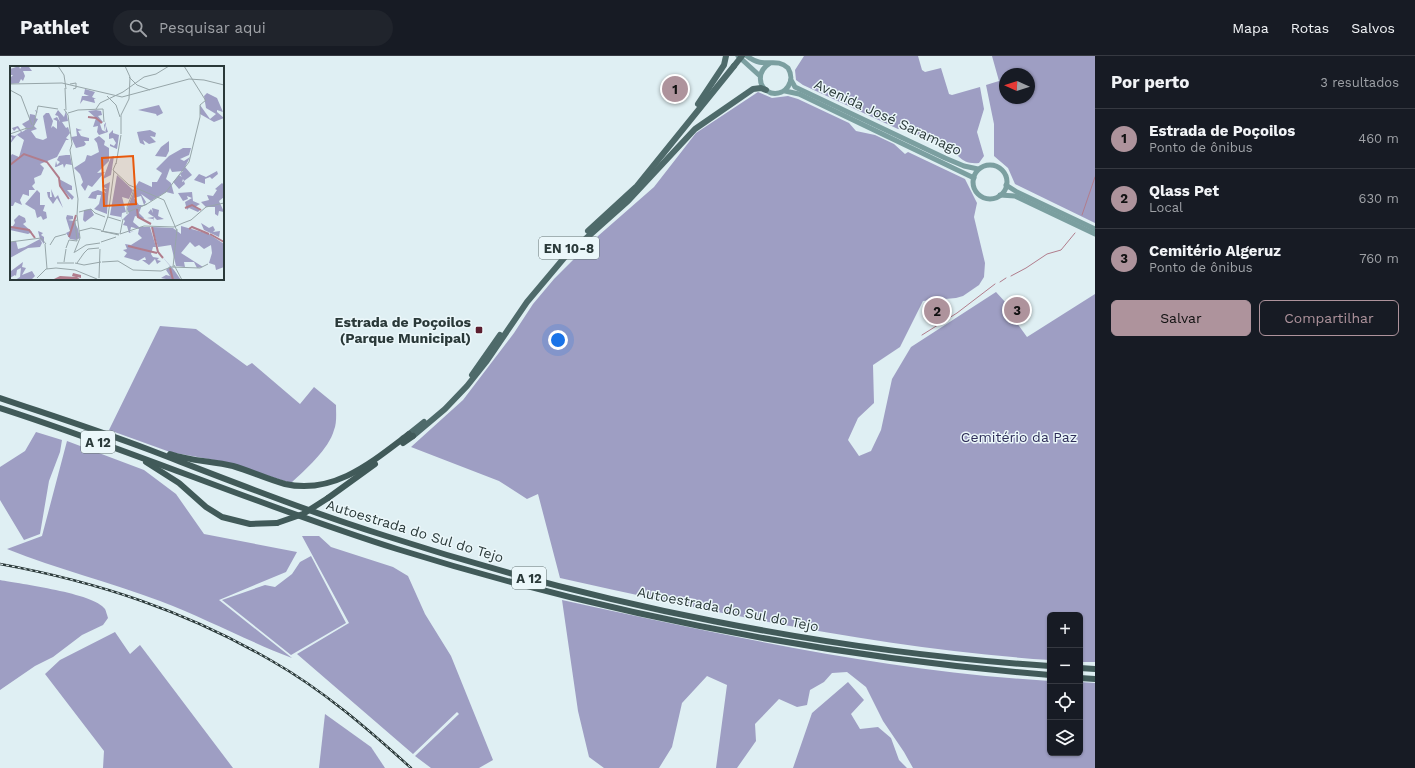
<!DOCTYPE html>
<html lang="pt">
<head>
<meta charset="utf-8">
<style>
  :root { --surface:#171b24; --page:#20242c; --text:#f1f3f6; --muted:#9ea1a6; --line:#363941; --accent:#ae939c }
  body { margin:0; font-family:"Work Sans",sans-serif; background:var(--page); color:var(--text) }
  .controls { position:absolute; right:12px; bottom:12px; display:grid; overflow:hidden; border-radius:6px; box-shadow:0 1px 3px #0004 }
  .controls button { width:36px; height:36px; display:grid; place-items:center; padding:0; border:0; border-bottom:1px solid var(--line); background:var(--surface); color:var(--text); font:20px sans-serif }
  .compass { position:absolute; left:999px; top:12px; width:36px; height:36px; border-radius:50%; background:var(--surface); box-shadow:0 1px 3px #0004; rotate:273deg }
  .you { position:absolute; left:558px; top:284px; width:14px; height:14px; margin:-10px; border:3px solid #fff; border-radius:50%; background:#1a73e8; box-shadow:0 0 0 6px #1a73e833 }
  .badge { display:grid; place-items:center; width:26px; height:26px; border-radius:50%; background:var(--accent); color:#111; font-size:13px; font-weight:700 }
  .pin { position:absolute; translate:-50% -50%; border:2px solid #fff; box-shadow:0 1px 4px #0006 }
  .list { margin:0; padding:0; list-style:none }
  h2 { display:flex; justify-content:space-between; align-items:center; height:52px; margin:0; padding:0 16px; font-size:17px }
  h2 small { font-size:13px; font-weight:400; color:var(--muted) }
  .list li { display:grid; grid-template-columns:26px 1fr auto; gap:12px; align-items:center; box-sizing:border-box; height:60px; padding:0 16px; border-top:1px solid var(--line) }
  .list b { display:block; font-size:15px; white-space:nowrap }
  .list p { margin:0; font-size:13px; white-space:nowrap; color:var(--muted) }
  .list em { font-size:13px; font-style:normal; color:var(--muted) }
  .actions { display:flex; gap:8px; padding:12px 16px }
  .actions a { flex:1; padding:9px 0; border:1px solid var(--accent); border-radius:6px; text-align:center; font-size:14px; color:var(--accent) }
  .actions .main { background:var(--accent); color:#111 }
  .icon { flex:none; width:22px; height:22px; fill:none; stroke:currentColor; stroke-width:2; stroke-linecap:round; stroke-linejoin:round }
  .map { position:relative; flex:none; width:1095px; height:712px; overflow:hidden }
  header { display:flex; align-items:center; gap:24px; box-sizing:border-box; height:56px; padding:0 20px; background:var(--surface); border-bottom:1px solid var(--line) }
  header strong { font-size:19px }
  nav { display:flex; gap:22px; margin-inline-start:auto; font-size:14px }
  .search { width:280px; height:36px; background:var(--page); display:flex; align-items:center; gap:10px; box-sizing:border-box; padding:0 14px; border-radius:22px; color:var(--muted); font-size:15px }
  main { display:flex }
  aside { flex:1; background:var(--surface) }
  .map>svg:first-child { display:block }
</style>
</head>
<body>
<header>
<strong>Pathlet</strong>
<div class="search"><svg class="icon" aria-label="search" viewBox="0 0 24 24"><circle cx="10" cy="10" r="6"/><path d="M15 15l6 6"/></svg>Pesquisar aqui</div>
<nav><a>Mapa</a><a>Rotas</a><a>Salvos</a></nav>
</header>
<main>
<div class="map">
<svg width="1095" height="712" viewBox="0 0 1095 712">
  <rect width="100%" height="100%" fill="#dfeff3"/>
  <g fill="#9e9ec3" fill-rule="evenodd">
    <path d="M 804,0 L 918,0 L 922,14 L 925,16 L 941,12 L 949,38 L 952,39 L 980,31 L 984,53 L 977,76 L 984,100 L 979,107 C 960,109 959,97 945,89 C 937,85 906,74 898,73 L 803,29 L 796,24 L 795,14 Z"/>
    <path d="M 992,0 L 1095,0 L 1095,167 L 1015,128 L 1008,112 L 994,100 L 994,68 L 986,29 L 999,25 ZM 1005,18 L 1029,18 L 1029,42 L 1005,42 Z"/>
    <path d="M 758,36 L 772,42 L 788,40 L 798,43 L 849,67 L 856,75 L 875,79 L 894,88 L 905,98 L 908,96 L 965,123 L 977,147 L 974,161 L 985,207 L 984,221 L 979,229 L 963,240 L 956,242 L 923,245 L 900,291 L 873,309 L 874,347 L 858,362 L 848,384 L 859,400 L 871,395 L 881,374 L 892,323 L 911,291 L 996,236 L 1018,260 L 1014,263 L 1027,281 L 1095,238 L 1095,606 L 1080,606 L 1080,559 L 1050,559 L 1050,604 C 886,593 720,558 560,522 L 538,438 L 527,443 L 499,425 L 411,391 L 463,344 L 514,277 L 533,248 L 554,223 L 590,187 L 654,131 L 696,77 Z"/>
    <path d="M 160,270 L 196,273 L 247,310 L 252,307 L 300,348 L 314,331 L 336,349 C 336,357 337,367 334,374 C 329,393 305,414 291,427 L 225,406 L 170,396 L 109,374 Z"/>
    <polygon points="36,376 62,384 60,396 49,425 40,478 24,484 0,444 0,411 25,395"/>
    <path d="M 67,385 L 144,414 L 176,438 L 204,478 L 297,496 L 286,516 L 219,544 L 292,602 C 247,585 205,562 160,545 C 110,526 57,513 7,493 L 42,480 Z"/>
    <polygon points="302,480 319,480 331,491 393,511 408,520 425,558 451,600 493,704 479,712 431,712 415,700 459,658 457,656 413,698 297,598 349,567"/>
    <polygon points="311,500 346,567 291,599 222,544 265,529 275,531 292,518 300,506"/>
    <path d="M 0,524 C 20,528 94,537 105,553 C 106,555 107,559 108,562 L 103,569 L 82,579 L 53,601 L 35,610 L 0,634 Z"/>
    <path d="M 562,544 C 723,579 885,615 1050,625 L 1050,697 L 1080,697 L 1080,626 L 1095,627 L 1095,712 L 913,712 L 904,696 L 883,665 L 866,631 L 847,616 L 832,617 L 824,626 L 810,634 L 807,649 L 797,651 L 779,643 L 755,668 L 756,685 L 737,712 L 716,712 L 727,629 L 707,620 L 682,647 L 672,691 L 659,712 L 604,712 L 589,701 L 578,655 Z"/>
    <polygon points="115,576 130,598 140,589 233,712 103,712 104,695 45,618 60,604"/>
    <polygon points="848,626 864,644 851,658 860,673 878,671 891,682 899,704 907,712 793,712 812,657"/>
    <polygon points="325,658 371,691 385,712 319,712"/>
  </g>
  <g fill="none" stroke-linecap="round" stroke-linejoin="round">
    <g stroke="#b17d8c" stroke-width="1">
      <polyline points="1082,159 1095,121"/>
      <polyline points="1011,220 1026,212 1047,198 1061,194 1075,177"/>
      <polyline points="1000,226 1006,222"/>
      <polyline points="922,279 957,257 995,228"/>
    </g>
    <g stroke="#7b9fa0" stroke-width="5">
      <polyline points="738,0 760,20"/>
      <path d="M 747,0 C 765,14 775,0 788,12 C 796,25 786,40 771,37 C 757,31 757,15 770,7"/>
      <polyline points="791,24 795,31 945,102 964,110 978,113"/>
      <polyline points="785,35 799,38 974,122"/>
      <circle cx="990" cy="126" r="17"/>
      <polyline points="1006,129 1017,136 1095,173"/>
      <polyline points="1000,139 1015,140 1095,178"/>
    </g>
    <g stroke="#4e6a6a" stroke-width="6">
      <polyline points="698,48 724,9 726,0"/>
      <polyline points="588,175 637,130 734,10"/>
      <polyline points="472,319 500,279"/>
      <polyline points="409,378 424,366"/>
      <polyline points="413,380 445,353 467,330 486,306 527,246 564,202 628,145 695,73 753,33 761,32 766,34"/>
    </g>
    <g stroke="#415a59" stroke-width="6">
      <path d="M 0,342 C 50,359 100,375 150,394 C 228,424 306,455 386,480 C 596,548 830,596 1050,610"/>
      <path d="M 0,352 C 134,395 263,451 397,493 C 609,559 828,601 1050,619"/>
      <polyline points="403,387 413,380"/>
      <path d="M 170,398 C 190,405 212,405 233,410 C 250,415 267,423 285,428 C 334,439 372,406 409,378"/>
      <polyline points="146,406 179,427 206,451 222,461 250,468 277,467"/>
      <polyline points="328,442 375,408"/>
      <polyline points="1080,612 1095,613"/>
      <polyline points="1080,622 1095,623"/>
    </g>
    <g stroke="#2a3939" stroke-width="2.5">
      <path id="rail" d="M 0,508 C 98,526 186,555 272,605 C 323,634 368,673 411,712"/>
    </g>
    <use href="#rail" stroke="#ebf7fa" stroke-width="1" stroke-dasharray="3" stroke-linecap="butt"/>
    <polyline stroke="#4e6a6a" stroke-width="6" points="734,10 742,0"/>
    <polyline stroke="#415a59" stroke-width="6" points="277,467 303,458 328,442"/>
  </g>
  <rect fill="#5c1e2f" stroke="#ebf7fa" stroke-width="1.5" x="475" y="270" width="8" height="8" rx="2"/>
  <g text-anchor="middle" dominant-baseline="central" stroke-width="3" stroke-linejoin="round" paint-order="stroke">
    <g fill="#ebf7fa" stroke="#647273" stroke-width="1">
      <rect x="539" y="181" width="60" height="22" rx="3"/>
      <rect x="81" y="375" width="34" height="22" rx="3"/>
      <rect x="512" y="511" width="34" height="22" rx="3"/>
    </g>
    <g font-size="13" font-weight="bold" fill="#2a3939">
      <text x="569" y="192">EN 10-8</text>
      <text x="98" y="386">A 12</text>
      <text x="529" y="522">A 12</text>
    </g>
    <g font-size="14" fill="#2a3939" stroke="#ebf7fa">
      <text transform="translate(888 61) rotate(25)">Avenida José Saramago</text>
      <text transform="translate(415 475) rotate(17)">Autoestrada do Sul do Tejo</text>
      <text transform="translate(728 553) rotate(11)">Autoestrada do Sul do Tejo</text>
    </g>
    <g font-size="14" font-weight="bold" fill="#2a3939" stroke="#ebf7fa" text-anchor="end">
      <text x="471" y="266">Estrada de Poçoilos<tspan x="471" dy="16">(Parque Municipal)</tspan></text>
    </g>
    <g font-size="14" fill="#2e2d58" stroke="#ebf7fa">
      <text x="1019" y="381">Cemitério da Paz</text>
    </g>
  </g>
  <g transform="translate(10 10)">
    <rect width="214" height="214" fill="#dfeff3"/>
    <path d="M 9,0 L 10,3 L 12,0 L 19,1 L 22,5 L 13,5 L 15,10 L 13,15 L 11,13 L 9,17 L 0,18 L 0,12 L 3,9 L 0,9 L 0,3 ZM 75,23 L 85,26 L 82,31 L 86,33 L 84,33 L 85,37 L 73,34 L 70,38 L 72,30 L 79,30 L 74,28 ZM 197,27 L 207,32 L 213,46 L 207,44 L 207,46 L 214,52 L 204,56 L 190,48 L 190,39 L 200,53 L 206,48 L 196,42 L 194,30 ZM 149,39 L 153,47 L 147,50 L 150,56 L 146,48 L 128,44 ZM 25,44 L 29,47 L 25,45 L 25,52 L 28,53 L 24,60 L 27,63 L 21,65 L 26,72 L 33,74 L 37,72 L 33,50 L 36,47 L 39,47 L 43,55 L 41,62 L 43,60 L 47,63 L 47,55 L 43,53 L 47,51 L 50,56 L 48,50 L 45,49 L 48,44 L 54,51 L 56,45 L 58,55 L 52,56 L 56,62 L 58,61 L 60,67 L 56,72 L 59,74 L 56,74 L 47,91 L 30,98 L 34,102 L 31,109 L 24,112 L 25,117 L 22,120 L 25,124 L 19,124 L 19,130 L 13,128 L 10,134 L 12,139 L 5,136 L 3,140 L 0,140 L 0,91 L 2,88 L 9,91 L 14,74 L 7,69 L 0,78 L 2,72 L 0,69 L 5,70 L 11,66 L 7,62 L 4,65 L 2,62 L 8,60 L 12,66 L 17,63 L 12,58 L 19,54 L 20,48 L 25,49 ZM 86,44 L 91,45 L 92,49 L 88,50 L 93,56 L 90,58 L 92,64 L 96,66 L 95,65 L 94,59 L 96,56 L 95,63 L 96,66 L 96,60 L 98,66 L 89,69 L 87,66 L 88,60 L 83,61 L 86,52 L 78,45 ZM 68,63 L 72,64 L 68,65 L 71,70 L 79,72 L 79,75 L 74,75 L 76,78 L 74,80 L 66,82 L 61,71 L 67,70 L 66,62 ZM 103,64 L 103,67 L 109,69 L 107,83 L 100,80 L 100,78 L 104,80 L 106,77 L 103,72 L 99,73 L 99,68 ZM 140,64 L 146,67 L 145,71 L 140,70 L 146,76 L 139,78 L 133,74 L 135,79 L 130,77 L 127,66 ZM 89,70 L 95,75 L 94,79 L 99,82 L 99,95 L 87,107 L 95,106 L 93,108 L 82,121 L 78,119 L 75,125 L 71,119 L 73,116 L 70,108 L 64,102 L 75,95 L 77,89 L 81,90 L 89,86 L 87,77 L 84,73 ZM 159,75 L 159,85 L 156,91 L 145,90 L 151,81 ZM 173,82 L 181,82 L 179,89 L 170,93 L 174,95 L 180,91 L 175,101 L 182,109 L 174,115 L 173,113 L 172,116 L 174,115 L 175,118 L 169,123 L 163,116 L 169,109 L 172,111 L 170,108 L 173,105 L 162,106 L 160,102 L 156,113 L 161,117 L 164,128 L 156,126 L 141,135 L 131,128 L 136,136 L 134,139 L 131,130 L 124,132 L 129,139 L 132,139 L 129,147 L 135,153 L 125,150 L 123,156 L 129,161 L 140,161 L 146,181 L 143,181 L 141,188 L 143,191 L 149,192 L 147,194 L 151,195 L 147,198 L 145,193 L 139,199 L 132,194 L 136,194 L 135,191 L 128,195 L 114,191 L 117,187 L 113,184 L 117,183 L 115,178 L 121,179 L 132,172 L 128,168 L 129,163 L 121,161 L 120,166 L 124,165 L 119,167 L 117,160 L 113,159 L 115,155 L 113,153 L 119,147 L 117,143 L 126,120 L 129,115 L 142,121 L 142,116 L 147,116 L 152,107 L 146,103 L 159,90 ZM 56,89 L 60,89 L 62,99 L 56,98 L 54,102 L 53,98 L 46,101 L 42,101 L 45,101 L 46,95 L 47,99 L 50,96 L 47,94 L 49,90 ZM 104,90 L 101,109 L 93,113 L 101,91 ZM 207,105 L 208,108 L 202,113 L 200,111 L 195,113 L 195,118 L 184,114 L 189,108 L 196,111 ZM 107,109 L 123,124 L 119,133 L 112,131 L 116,146 L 112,147 L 111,154 L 111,151 L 100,149 ZM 49,113 L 62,120 L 62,124 L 57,124 L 64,131 L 62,134 L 50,120 ZM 100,116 L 98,131 L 97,148 L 84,143 L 89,138 L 91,129 L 87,129 L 86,133 L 78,132 L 82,126 L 88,124 L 96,127 L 93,123 L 97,123 L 92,120 ZM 212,117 L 214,119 L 214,131 L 209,135 L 214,146 L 209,145 L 208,150 L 205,148 L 205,141 L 196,141 L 191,136 L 199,134 L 197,129 L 203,130 L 207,124 L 205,123 ZM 41,123 L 45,132 L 50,127 L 48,129 L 53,142 L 47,132 L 43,138 L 38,131 L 37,126 L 40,126 L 40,131 L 42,131 ZM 27,124 L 30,127 L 30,139 L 35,139 L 33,145 L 36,146 L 37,152 L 33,154 L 31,150 L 27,152 L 25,144 L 15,138 ZM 182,126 L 183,135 L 190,138 L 185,141 L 190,144 L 188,146 L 179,142 L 177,144 L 175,136 L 182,132 L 177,130 L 178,133 L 173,135 L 168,127 ZM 76,134 L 74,144 L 81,143 L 84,149 L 75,156 L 73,154 L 74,144 ZM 142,142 L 149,144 L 148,150 L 154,153 L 147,154 L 144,151 L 143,155 L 143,153 L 137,152 L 144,151 L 138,147 L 141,143 L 143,147 ZM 9,149 L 15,152 L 16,156 L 13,158 L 22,166 L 18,168 L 0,164 L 5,157 L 4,154 ZM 57,149 L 63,150 L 63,153 L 58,154 L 64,155 L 68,163 L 70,172 L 66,174 L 60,173 L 56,167 L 60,165 L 56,152 ZM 191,157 L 199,162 L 203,160 L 205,164 L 203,166 L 210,165 L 209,171 L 194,164 ZM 171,160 L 199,168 L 214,178 L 214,201 L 206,204 L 205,199 L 199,197 L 202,187 L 201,179 L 194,183 L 189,179 L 185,181 L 180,176 L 171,187 L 193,201 L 187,202 L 184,196 L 174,196 L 175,201 L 166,200 L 161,179 L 148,181 L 142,161 L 163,162 L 171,168 ZM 28,165 L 33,167 L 31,169 L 34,171 L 34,178 L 30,173 L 32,177 L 30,181 L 18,182 L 0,192 L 0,176 L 6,175 L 8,183 L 15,181 L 30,173 ZM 150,188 L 164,204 L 171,214 L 153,214 L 156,213 L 151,212 L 156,209 L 160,210 L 156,204 L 160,200 ZM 13,196 L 12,201 L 16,202 L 12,209 L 22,205 L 25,210 L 22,213 L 5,214 L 10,211 L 11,202 L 7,204 L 6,210 L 5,209 L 0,212 L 1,205 Z" fill="#9e9ec3"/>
    <path d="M 63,207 L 71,209 L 71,212 L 67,211 L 71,214 L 42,214 L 50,210 L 66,211 L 62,210 Z" fill="#b17d8c"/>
    <path fill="none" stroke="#b17d8c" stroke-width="2" d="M 78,51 L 86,52 L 92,57M 0,99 L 14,88 L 37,96 L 49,112 L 50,120 L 59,133M 175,142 L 182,139 L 191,144M 127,143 L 128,151 L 141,158M 1,161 L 19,164 L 25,172M 142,161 L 148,186 L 153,192M 179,163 L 182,161 L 199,168M 200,168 L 214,176M 59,171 L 66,149M 118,180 L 147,187M 160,202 L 163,214"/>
    <path fill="none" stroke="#97a6a9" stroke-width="1" d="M 48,0 L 54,9 L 56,23M 174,0 L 196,35M 119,11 L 127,19 L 140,24M 0,18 L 52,17 L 112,31 L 179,13 L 194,14 L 214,19M 60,18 L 66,17 L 66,22 L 63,23M 55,22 L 56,44M 0,24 L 11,30 L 22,59M 97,30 L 106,39 L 110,51M 54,43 L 58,49 L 62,78 L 60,84 L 68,133 L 67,149 L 70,172 L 64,187M 86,43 L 90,37 L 113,26 L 134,11 L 146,8 L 159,0M 58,47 L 68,44 L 93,43 L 94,56M 15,63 L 23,62 L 28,40 L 48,43M 0,68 L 17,62M 111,68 L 111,49 L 119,33 L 120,11 L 115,0M 106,97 L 103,104 L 119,119 L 154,134 L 167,165M 106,98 L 111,69M 137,138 L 156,126 L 179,96 L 190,51 L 190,39 L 196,34M 69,146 L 81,143 L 85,147 L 95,151M 118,146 L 135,139 L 137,138 L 132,140M 117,148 L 117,141 L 125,121M 98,151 L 111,155M 173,157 L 181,154 L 196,141 L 214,137M 69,165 L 81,162 L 91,164M 93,165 L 98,150 L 104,105M 109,168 L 91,165 L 109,169M 110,168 L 134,160 L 164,161 L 173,157M 110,168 L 113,153M 67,175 L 65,155 L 67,154M 0,176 L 31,172 L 36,178M 91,176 L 106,171M 35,178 L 37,203M 40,179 L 45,171 L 56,168M 56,182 L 59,174 L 67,175M 65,186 L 76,179 L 90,177M 74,187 L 78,183 L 89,182M 54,196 L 56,183M 92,196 L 108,195 L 123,204 L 151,205 L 161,201 L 190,202 L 198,198M 47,197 L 64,197M 65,197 L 74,199 L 91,196M 67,197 L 74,187M 164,199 L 172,214M 163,201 L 167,163M 27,212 L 36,203 L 46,202 L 65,204 L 87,213M 89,212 L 90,183"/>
    <path fill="#e8590c" fill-opacity="0.15" stroke="#e8590c" stroke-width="2" d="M 123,90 L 126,138 L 94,140 L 92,92 Z"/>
    <rect width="214" height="214" fill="none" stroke="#2a3939" stroke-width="2"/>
  </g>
</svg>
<div class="controls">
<button>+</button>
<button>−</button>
<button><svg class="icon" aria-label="locate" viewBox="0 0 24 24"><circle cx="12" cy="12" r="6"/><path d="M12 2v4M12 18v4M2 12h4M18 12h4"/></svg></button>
<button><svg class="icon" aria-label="layers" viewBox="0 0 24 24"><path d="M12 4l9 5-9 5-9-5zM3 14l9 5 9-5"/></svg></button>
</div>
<svg class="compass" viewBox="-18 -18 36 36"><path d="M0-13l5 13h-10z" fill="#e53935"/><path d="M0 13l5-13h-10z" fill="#9ea1a6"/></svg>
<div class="you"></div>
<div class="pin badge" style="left:675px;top:33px">1</div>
<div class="pin badge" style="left:937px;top:255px">2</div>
<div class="pin badge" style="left:1017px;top:254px">3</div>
</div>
<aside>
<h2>Por perto<small>3 resultados</small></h2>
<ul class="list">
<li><span class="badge">1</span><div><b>Estrada de Poçoilos</b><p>Ponto de ônibus</p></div><em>460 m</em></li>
<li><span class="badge">2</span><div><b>Qlass Pet</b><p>Local</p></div><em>630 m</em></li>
<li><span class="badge">3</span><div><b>Cemitério Algeruz</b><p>Ponto de ônibus</p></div><em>760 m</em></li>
</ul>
<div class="actions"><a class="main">Salvar</a><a>Compartilhar</a></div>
</aside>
</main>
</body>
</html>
